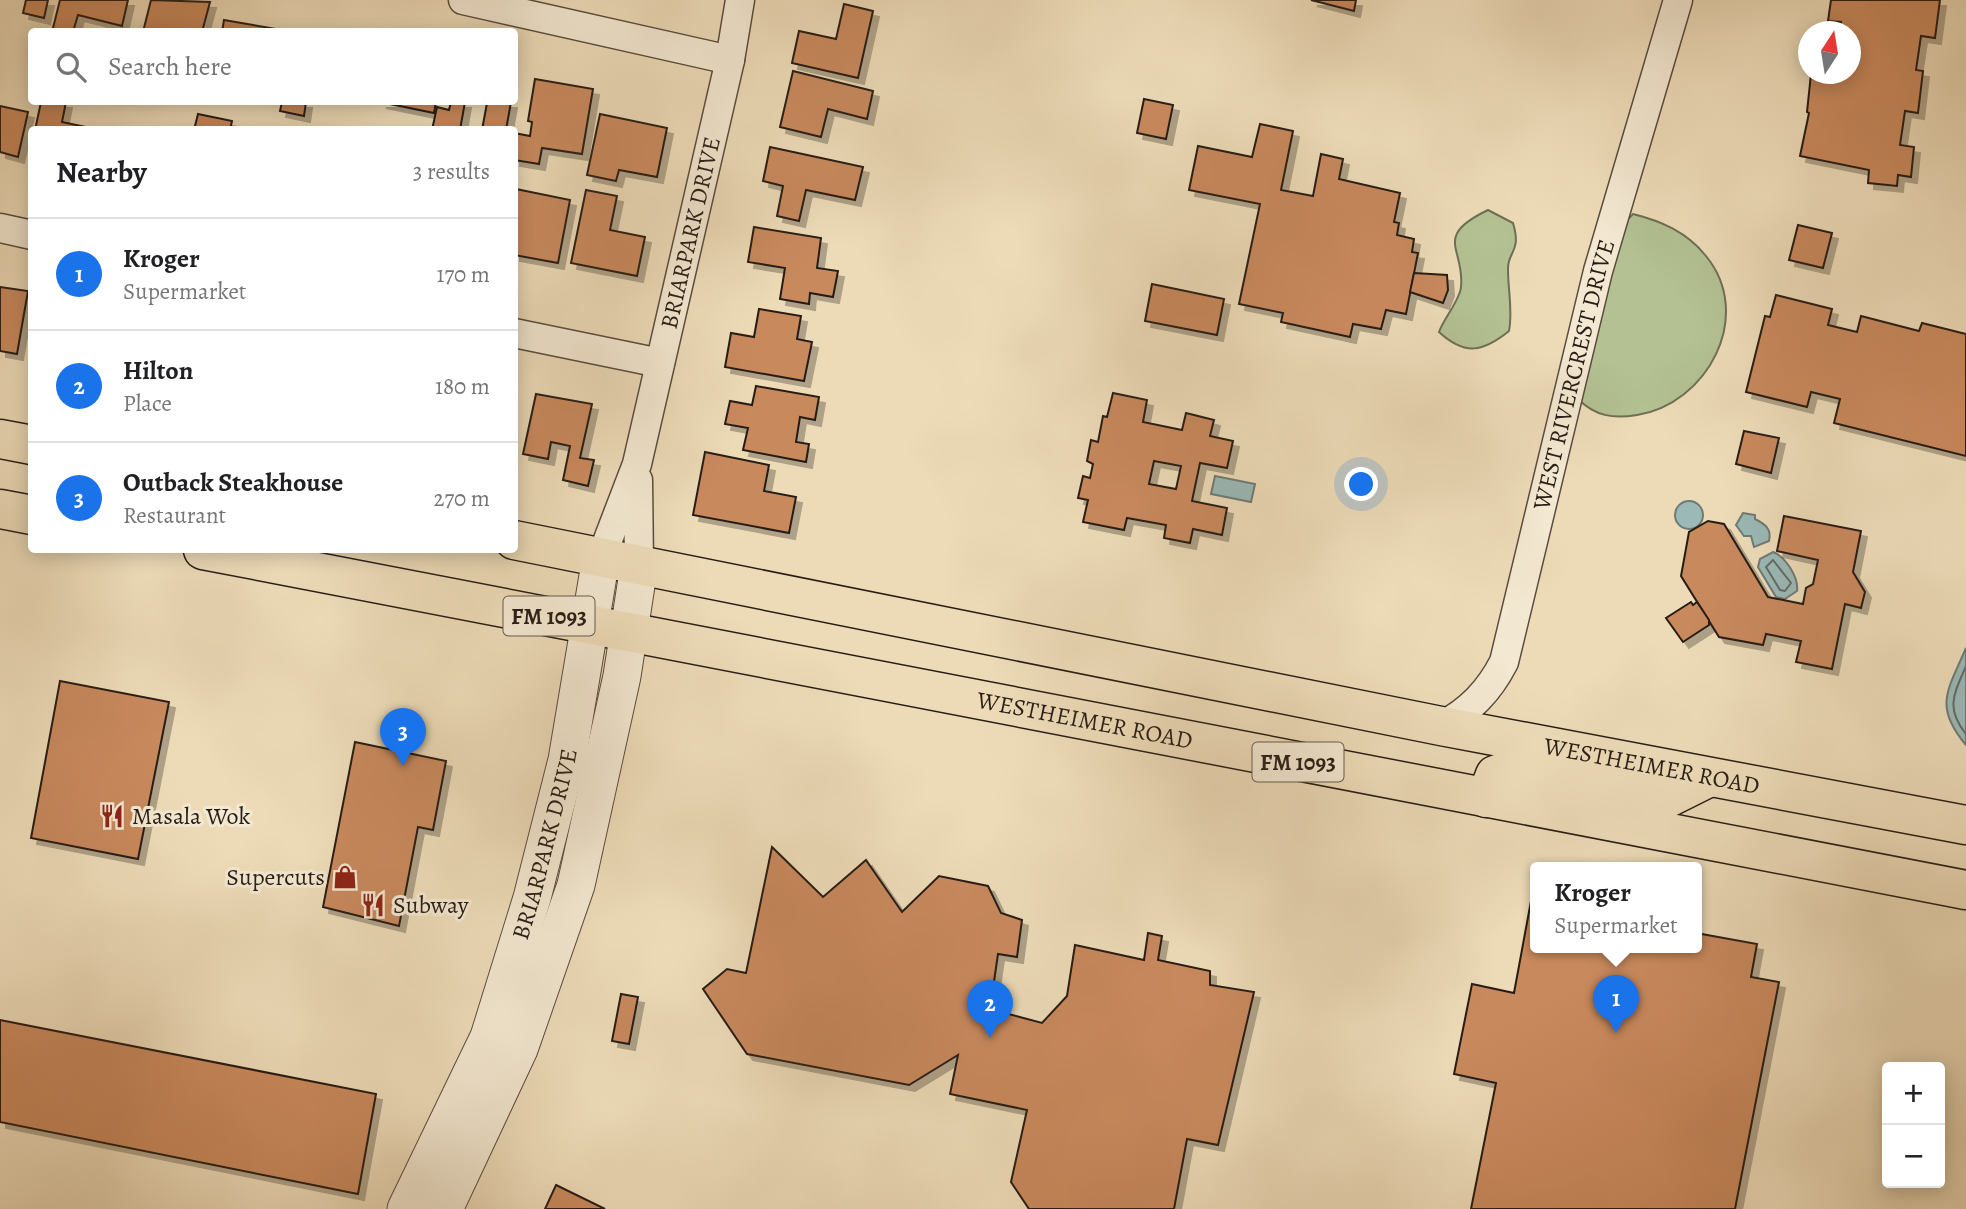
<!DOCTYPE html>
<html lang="en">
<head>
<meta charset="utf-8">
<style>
  :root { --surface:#fff; --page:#f2f2f2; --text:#202124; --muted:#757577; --line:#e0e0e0; --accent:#1a73e8 }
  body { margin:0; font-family:Alegreya,serif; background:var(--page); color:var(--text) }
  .controls { position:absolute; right:21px; bottom:21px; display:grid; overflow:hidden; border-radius:7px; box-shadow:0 4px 18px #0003 }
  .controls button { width:63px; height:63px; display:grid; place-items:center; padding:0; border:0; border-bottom:2px solid var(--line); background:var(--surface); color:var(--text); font:35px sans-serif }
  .compass { position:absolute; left:1798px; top:21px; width:63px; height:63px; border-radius:50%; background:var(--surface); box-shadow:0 4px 18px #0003; rotate:12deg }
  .you { position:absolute; left:1362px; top:485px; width:24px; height:24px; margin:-18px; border:5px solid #fff; border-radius:50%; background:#1a73e8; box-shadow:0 0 0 10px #1a73e833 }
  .badge { display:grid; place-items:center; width:46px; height:46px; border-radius:50%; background:var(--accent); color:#fff; font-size:23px; font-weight:700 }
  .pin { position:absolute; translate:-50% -58px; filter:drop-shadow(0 2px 4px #0008) }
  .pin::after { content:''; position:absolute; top:37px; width:24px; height:21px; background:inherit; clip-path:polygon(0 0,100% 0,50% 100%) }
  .popup { position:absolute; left:1530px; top:862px; width:172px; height:91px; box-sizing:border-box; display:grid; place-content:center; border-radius:7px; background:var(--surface); filter:drop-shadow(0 2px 5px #0005); font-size:23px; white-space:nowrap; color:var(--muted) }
  .popup b { font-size:26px; color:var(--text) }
  .popup::after { content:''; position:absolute; left:50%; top:100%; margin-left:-14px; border:14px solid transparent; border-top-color:var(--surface) }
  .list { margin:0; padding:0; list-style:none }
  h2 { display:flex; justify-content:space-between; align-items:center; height:91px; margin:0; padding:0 28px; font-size:30px }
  h2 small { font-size:23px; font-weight:400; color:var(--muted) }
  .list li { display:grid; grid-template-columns:46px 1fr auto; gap:21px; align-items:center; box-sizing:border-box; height:112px; padding:0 28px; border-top:2px solid var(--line) }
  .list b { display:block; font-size:26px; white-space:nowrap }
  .list p { margin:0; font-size:23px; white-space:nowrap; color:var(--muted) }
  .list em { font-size:23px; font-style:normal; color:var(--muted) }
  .icon { flex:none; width:38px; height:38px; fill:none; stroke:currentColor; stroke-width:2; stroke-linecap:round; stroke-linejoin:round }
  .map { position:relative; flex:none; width:1966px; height:1209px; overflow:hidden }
  .search { position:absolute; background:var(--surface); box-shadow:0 4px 18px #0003; left:28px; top:28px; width:490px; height:77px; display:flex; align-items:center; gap:18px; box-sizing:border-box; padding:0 24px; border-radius:7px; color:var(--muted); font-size:26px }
  .panel { position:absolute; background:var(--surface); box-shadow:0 4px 18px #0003; left:28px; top:126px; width:490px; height:427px; border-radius:7px }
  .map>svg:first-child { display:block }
</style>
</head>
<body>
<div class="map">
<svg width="1966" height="1209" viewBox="0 0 1966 1209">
  <defs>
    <filter id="shadow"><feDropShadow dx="6" dy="6" stdDeviation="0" flood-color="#0004"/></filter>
  </defs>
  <rect width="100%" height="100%" fill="#eddbb8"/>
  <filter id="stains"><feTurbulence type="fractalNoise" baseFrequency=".00286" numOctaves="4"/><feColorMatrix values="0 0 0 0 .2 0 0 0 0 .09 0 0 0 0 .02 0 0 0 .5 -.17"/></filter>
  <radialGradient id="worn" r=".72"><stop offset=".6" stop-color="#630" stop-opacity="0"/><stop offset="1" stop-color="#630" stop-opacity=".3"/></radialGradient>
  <g fill="#b3c193" stroke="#6e6f54" stroke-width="2">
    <path d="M 1488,210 L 1513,223 C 1522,253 1507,251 1508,270 C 1508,291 1513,310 1509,331 C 1483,352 1465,356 1439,332 C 1444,318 1460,300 1461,287 C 1465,248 1432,237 1488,210 Z"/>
    <path d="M 1633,214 C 1661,221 1687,232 1706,256 C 1755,316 1707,404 1637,415 C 1613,419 1595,416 1578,399 L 1624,223 Z"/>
  </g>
  <g fill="#9bb9b7" stroke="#6d7b76" stroke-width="2">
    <polygon points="1215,476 1255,484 1251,502 1211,494"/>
    <circle cx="1689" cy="515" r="14"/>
    <path d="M 1743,513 L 1755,515 L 1755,519 C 1765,524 1772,529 1769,541 L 1754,547 L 1751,536 L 1744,536 L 1736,525 Z"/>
    <path d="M 1773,552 C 1786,557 1799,578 1797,591 L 1785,599 L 1776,597 L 1758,567 L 1760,559 Z"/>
    <path d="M 1966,648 L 1966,745 C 1933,706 1948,690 1966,648 Z"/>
  </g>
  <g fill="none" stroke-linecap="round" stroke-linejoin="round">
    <g stroke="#626b66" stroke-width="2">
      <polygon points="1773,560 1791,583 1785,591 1780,590 1766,567"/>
      <path d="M 1966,666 C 1954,694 1945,708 1966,734"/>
    </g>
  </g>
  <g fill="#c8895d" stroke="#281d15" stroke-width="2" fill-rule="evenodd" filter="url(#shadow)">
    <polygon points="26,0 48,0 44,18 23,13"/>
    <polygon points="60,0 128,0 122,26 78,15 73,32 52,32"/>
    <polygon points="151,0 210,2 202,32 143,32"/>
    <polygon points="1311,0 1356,0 1354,11"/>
    <polygon points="1831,0 1940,0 1935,38 1921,36 1916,70 1923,71 1918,113 1905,111 1900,145 1914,147 1911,177 1898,175 1897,186 1868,183 1869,170 1800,156 1809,113 1807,112 1811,74 1850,74 1850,32 1840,32 1841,22 1828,21"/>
    <polygon points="844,4 873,11 858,78 792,63 799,31 836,39"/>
    <polygon points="224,20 282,30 282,32 222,32"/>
    <polygon points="793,71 873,91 867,119 828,109 821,137 780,127"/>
    <polygon points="535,79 593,89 582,154 542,148 539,164 514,160 514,133 530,136 532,122 528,121"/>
    <polygon points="1144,99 1173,105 1166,139 1137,133"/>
    <polygon points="41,102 66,102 62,122 100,130 35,130"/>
    <polygon points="282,102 306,102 304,116 280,111"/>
    <polygon points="380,102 436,102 434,113"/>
    <polygon points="451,102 465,102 460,130 432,130 437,107 449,110"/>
    <polygon points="480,102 511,102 506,130 482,130 487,103"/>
    <polygon points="0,106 28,112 18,157 0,152"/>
    <polygon points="198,114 232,121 230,130 194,130"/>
    <polygon points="600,114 667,128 657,177 619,170 616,181 587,175"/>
    <polygon points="1260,124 1293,131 1281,190 1313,196 1321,154 1343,159 1339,179 1400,193 1394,222 1399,223 1397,235 1414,239 1412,252 1418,253 1406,314 1386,310 1381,329 1353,324 1350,337 1281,322 1283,313 1239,304 1260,204 1189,190 1198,146 1252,157"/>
    <polygon points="770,147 863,167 855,200 806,190 799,221 777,216 783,186 763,181"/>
    <polygon points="516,189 570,200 558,263 514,255"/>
    <polygon points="586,190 617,196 610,230 645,237 637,276 571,263"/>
    <polygon points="1798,225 1832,233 1823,268 1789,260"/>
    <polygon points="754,227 821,238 817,268 838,271 833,297 810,293 809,304 780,299 785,268 748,262"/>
    <polygon points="1414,273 1447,275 1448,290 1443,303 1410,292"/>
    <polygon points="1152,284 1224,299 1217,335 1145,321"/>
    <polygon points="0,287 28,291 17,354 0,351"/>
    <polygon points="1776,295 1832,309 1828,325 1857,332 1861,316 1919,331 1922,323 1966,334 1966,456 1834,423 1840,399 1811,392 1807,407 1746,392 1765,316 1770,317"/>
    <polygon points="759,309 801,316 797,339 812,342 804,381 725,367 731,333 754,337"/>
    <polygon points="756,386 819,397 815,420 800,417 796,442 809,444 806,462 743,450 748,428 725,424 730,401 752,405"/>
    <path d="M 1113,393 L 1147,400 L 1143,422 L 1182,430 L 1186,413 L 1214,420 L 1210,436 L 1233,441 L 1227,468 L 1200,463 L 1192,501 L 1227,508 L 1222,535 L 1193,529 L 1190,543 L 1164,538 L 1166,525 L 1127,518 L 1124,530 L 1083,522 L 1088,500 L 1078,498 L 1083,476 L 1090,478 L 1093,464 L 1087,461 L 1091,440 L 1098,442 L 1103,416 L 1107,417 ZM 1154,461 L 1181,466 L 1176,489 L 1149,484 Z"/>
    <polygon points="536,394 592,404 580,458 594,460 588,486 563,480 570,446 551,442 548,459 523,454"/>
    <polygon points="1744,431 1779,438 1771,473 1736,464"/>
    <polygon points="705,452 769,465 764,491 796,497 789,533 693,515"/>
    <polygon points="1784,516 1861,531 1853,572 1865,592 1861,608 1845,604 1832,669 1796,662 1801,641 1766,634 1763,645 1719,637 1681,576 1689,532 1708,521 1724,524 1768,597 1803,604 1806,588 1813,584 1818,560 1777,551"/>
    <polygon points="1691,602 1693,605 1697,602 1709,620 1709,625 1683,642 1666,618"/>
    <polygon points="60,681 169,702 138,859 31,838"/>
    <polygon points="355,742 446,761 433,830 418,827 399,926 323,907"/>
    <polygon points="772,847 823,897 866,860 902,912 939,876 988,886 1001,913 1022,920 1017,957 998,954 990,1009 1042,1023 1067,996 1075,945 1144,960 1148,933 1162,936 1158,960 1210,971 1210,985 1254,992 1218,1145 1187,1139 1174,1209 1029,1209 1011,1182 1027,1110 950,1094 958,1055 909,1085 747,1054 703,989 727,969 746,973"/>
    <polygon points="1531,901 1536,901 1536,947 1696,947 1696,933 1757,944 1751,977 1779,982 1735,1209 1471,1209 1496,1083 1454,1074 1472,984 1514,993"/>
    <polygon points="621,994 638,997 629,1044 612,1041"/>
    <polygon points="0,1020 376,1094 358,1194 0,1122"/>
    <polygon points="556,1185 605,1209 545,1209"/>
  </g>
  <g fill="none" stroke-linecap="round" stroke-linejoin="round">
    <g stroke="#594c3e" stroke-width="31">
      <g id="minor">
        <polyline points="463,0 730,60"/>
        <polyline points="0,228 32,235"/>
        <polyline points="514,333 660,363"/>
        <polyline points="638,480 639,566"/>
        <path id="s1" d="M 601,558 L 637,464 L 730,60 L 740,0"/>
        <path id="s2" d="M 1441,726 C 1470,711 1489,691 1504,662 L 1598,271 L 1678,0"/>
      </g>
    </g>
    <g stroke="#594c3e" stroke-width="39">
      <g id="tertiary">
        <path id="s3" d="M 406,1209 L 489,1037 L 532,898 L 567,760 L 601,558"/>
        <polyline points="444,1209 519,1049 576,885 622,676 639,566"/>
      </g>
    </g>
    <g stroke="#281d15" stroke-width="41">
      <g id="primary">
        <polyline points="0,439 32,445"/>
        <polyline points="0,509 32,515"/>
        <path id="s4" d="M 514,540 L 1441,726 L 1966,825"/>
        <path id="s5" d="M 203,550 L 1966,890"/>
        <polyline points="1486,798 1495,775 1509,770 1666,799 1708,778"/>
      </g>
    </g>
    <use href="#minor" stroke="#f3e8d1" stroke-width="28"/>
    <use href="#tertiary" stroke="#f3e8d1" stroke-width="37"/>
    <use href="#primary" stroke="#eddbb8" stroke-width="38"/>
  </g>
  <defs>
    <g id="restaurant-bare" transform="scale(1.89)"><path d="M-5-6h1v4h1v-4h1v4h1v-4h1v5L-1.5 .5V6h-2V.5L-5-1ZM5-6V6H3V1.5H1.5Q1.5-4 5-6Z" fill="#8f2418" stroke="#f3e8d1" stroke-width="2.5" paint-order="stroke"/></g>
    <g id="shop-bare" transform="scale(1.89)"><path d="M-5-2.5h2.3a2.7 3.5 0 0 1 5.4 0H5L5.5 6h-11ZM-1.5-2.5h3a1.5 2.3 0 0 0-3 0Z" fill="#8f2418" stroke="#f3e8d1" stroke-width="2.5" paint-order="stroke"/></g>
  </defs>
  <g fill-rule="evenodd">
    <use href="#restaurant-bare" x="112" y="816"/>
    <use href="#shop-bare" x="345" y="877"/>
    <use href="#restaurant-bare" x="373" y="905"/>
  </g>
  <g text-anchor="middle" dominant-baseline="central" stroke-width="6" stroke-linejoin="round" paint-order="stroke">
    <g fill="#f3e8d1" stroke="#655a4d" stroke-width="2">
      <rect x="503.5" y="596.5" width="91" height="39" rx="5"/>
      <rect x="1252.5" y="742.5" width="91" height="39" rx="5"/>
    </g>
    <g font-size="23" font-weight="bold" fill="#281d15">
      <text x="549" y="616">FM 1093</text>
      <text x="1298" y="762">FM 1093</text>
    </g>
    <g font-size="24" fill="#281d15" stroke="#f3e8d1">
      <text stroke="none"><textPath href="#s1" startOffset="338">BRIARPARK DRIVE</textPath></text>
      <text stroke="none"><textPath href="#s2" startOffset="387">WEST RIVERCREST DRIVE</textPath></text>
      <text stroke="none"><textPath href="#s5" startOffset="898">WESTHEIMER ROAD</textPath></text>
      <text stroke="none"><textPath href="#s4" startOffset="1160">WESTHEIMER ROAD</textPath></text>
      <text stroke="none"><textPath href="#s3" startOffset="392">BRIARPARK DRIVE</textPath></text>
    </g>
    <g font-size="24" fill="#281d15" stroke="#f3e8d1" text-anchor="start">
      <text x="132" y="816">Masala Wok</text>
      <text x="325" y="877" text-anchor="end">Supercuts</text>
      <text x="393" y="905">Subway</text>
    </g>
  </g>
  <rect width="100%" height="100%" filter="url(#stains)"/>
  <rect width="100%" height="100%" fill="url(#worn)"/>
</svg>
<div class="controls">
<button>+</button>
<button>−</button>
</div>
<svg class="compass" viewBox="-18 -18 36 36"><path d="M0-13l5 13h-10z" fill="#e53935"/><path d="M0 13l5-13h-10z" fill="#757577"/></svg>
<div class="you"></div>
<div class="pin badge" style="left:1616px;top:1033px">1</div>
<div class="popup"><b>Kroger</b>Supermarket</div>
<div class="pin badge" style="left:990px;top:1038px">2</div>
<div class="pin badge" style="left:403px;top:766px">3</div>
<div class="search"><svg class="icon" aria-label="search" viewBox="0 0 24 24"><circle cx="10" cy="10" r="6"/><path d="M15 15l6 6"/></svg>Search here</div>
<section class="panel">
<h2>Nearby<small>3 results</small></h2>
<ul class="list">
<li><span class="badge">1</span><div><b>Kroger</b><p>Supermarket</p></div><em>170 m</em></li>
<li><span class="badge">2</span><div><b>Hilton</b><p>Place</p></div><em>180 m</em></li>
<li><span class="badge">3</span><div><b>Outback Steakhouse</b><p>Restaurant</p></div><em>270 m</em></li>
</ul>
</section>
</div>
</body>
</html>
